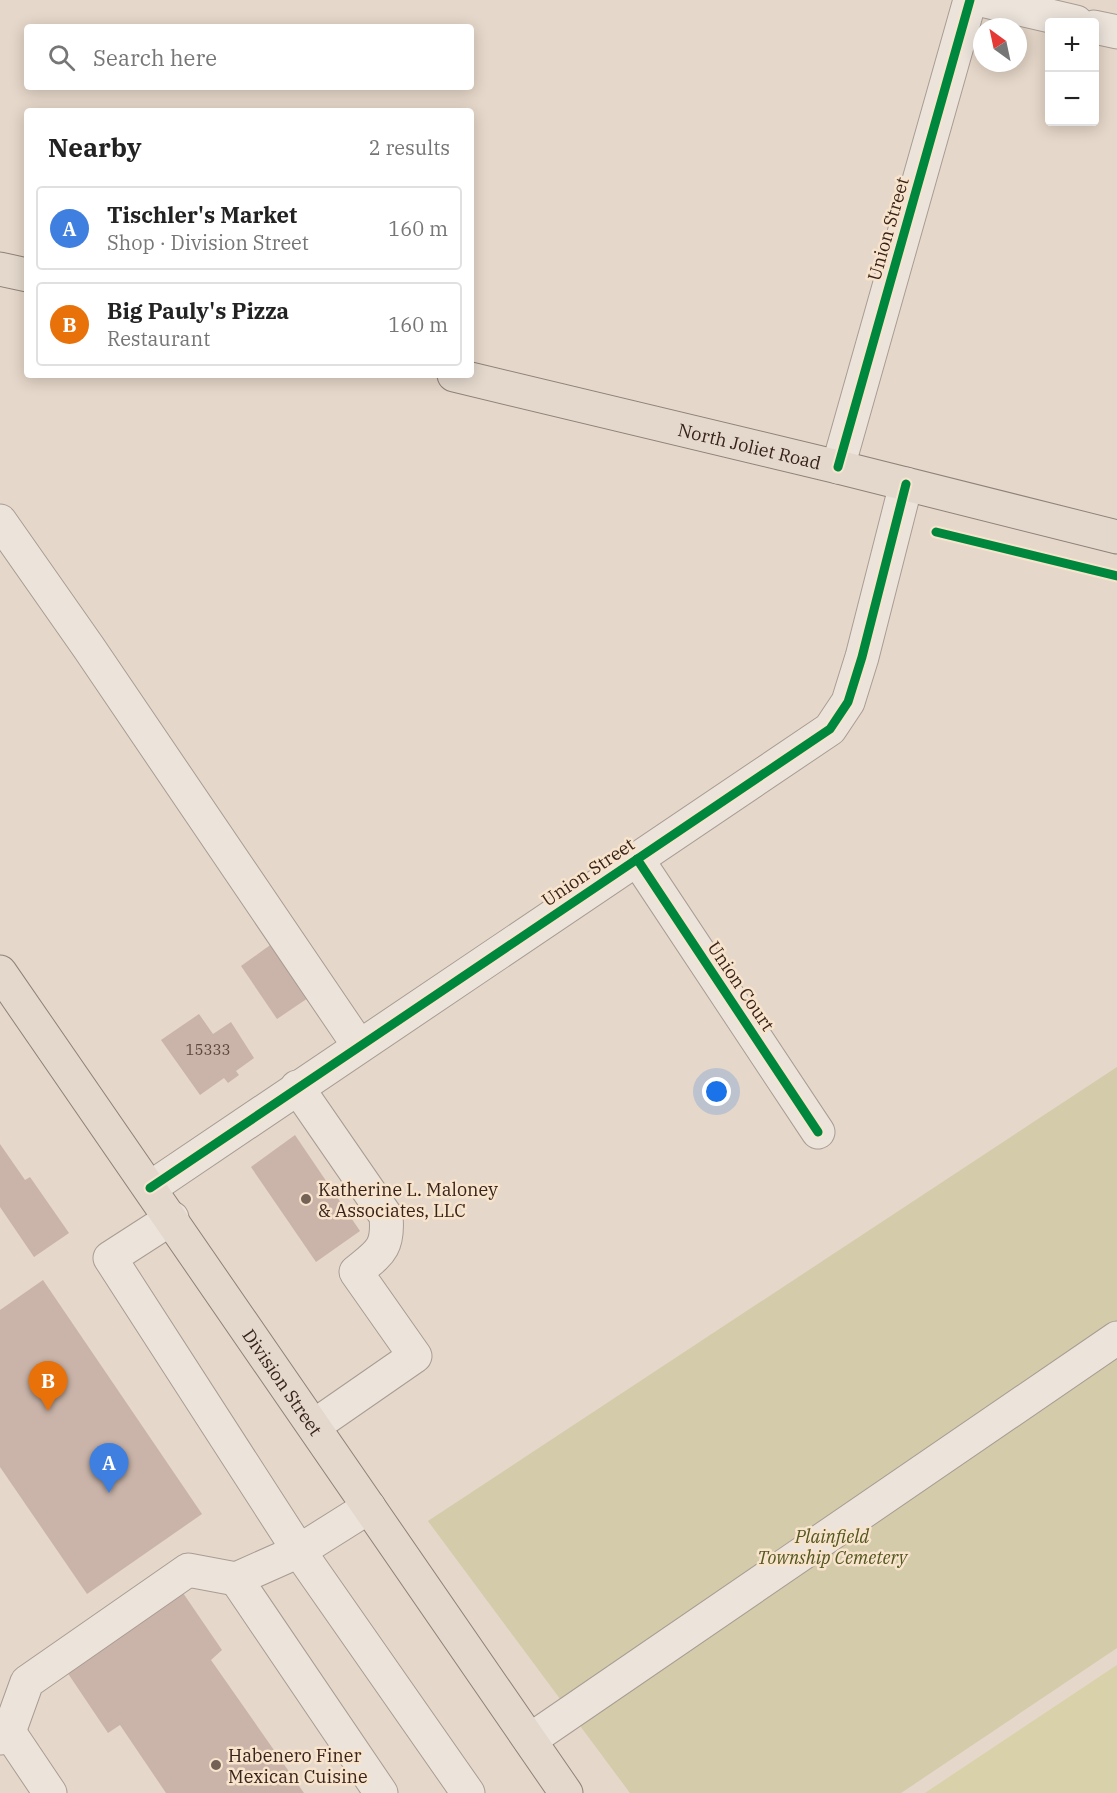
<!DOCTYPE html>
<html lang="en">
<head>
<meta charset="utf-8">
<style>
  :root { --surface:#fff; --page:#f2f2f2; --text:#222; --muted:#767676; --line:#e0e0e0; --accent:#756257 }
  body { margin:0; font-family:"IBM Plex Serif",serif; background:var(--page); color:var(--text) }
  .controls { position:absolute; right:18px; top:18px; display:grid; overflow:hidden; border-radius:6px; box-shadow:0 3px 15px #0003 }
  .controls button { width:54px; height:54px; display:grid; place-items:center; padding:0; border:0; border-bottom:2px solid var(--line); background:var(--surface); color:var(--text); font:30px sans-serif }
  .compass { position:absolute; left:973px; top:18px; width:54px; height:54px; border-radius:50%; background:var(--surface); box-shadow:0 3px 15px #0003; rotate:327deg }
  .you { position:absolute; left:717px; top:1092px; width:21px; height:21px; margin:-15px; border:4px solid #fff; border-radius:50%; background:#1a73e8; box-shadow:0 0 0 9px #1a73e833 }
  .badge { display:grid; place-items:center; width:39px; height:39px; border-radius:50%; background:var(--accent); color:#fff; font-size:20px; font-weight:700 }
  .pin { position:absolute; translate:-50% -50px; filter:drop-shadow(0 2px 3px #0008) }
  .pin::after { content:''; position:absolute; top:32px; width:21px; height:18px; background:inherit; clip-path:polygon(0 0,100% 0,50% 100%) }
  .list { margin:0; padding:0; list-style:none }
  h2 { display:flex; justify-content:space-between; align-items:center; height:78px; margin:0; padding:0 24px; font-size:26px }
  h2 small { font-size:20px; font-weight:400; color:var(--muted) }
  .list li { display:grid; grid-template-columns:39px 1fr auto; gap:18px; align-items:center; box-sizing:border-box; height:84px; margin:0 12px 12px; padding:0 12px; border:2px solid var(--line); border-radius:6px }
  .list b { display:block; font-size:22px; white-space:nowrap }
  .list p { margin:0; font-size:20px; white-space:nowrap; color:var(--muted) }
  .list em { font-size:20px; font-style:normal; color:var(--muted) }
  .icon { flex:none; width:33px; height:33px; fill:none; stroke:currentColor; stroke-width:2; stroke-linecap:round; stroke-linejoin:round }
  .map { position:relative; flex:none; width:1117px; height:1793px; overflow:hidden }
  .search { position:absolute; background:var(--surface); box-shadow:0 3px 15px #0003; left:24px; top:24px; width:450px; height:66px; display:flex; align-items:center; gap:15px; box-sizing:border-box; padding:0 21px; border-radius:6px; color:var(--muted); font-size:22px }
  .panel { position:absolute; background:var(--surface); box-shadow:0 3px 15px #0003; left:24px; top:108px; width:450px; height:270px; border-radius:6px }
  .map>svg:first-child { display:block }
</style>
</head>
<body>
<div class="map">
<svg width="1117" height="1793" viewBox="0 0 1117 1793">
  <rect width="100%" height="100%" fill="#e5d7c9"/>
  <polygon fill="#d9d1a9" points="1117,1665 1117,1793 925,1793"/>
  <polygon fill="#d3cba9" points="1117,1067 1117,1648 901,1793 630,1793 428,1521"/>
  <g fill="#cab4a9">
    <polygon points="273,943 311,996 277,1019 241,966"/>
    <polygon points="199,1014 213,1034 231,1022 254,1058 236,1071 239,1075 228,1083 224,1078 200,1095 161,1040"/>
    <polygon points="295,1135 360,1231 316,1262 251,1167"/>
    <polygon points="0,1144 25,1180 30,1177 69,1233 34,1257 0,1207"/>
    <polygon points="43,1280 202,1514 87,1594 0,1467 0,1310"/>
    <polygon points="181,1590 222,1650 211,1660 304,1793 166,1793 120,1725 108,1733 65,1669"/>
  </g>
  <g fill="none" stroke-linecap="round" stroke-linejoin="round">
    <g stroke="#a99c93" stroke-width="35">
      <g id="minor">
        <polyline points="981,0 1076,22"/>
        <polyline points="1094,27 1117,32"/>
        <polyline points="838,467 970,0"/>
        <polyline points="0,521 89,648 359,1046"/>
        <polyline points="637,859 818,1132"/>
        <path d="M 297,1087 L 386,1216 C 389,1249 379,1253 356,1272 L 415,1356 L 314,1426"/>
        <polyline points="150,1188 830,729 848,702 862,657 906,484"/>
        <polyline points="172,1218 110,1258 299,1551 468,1793"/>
        <polyline points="369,1507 299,1551 236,1579 381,1793"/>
        <polyline points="9,1732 27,1682 188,1570 236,1579"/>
        <polyline points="0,1738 9,1732 50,1793"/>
        <polyline points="530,1740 1117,1338"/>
      </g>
    </g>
    <g stroke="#8f8279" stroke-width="35">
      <g id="major">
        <polyline points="0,269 27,275"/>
        <path id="s1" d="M 454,375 L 838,467 L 1117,537"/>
        <path id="s2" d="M 0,972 L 566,1793"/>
      </g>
    </g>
    <use href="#minor" stroke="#ece4db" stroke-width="33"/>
    <use href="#major" stroke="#e4d8cc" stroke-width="33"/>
    <g stroke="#f8e4cc" stroke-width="13">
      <g id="cycleway">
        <polyline points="838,467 970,0"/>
        <polyline points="936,532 1117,576"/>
        <polyline points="637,859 818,1132"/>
        <polyline points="150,1188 830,729 848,702 862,657 906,484"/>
      </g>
    </g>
    <use href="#cycleway" stroke="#00873e" stroke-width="9"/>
  </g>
  <g fill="#756257" stroke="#f8e4cc" stroke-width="2">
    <circle cx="306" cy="1199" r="6"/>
    <circle cx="216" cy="1765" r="6"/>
  </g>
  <g text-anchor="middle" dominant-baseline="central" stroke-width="5" stroke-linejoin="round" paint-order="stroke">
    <g font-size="15" fill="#5c473e">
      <text x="208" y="1049">15333</text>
    </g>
    <g font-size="18" fill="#38231a" stroke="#f8e4cc">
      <text transform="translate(888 229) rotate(-74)">Union Street</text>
      <text stroke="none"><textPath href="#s1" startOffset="304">North Joliet Road</textPath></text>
      <text transform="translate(588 872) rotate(-34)">Union Street</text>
      <text transform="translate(741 986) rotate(56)">Union Court</text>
      <text stroke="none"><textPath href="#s2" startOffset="498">Division Street</textPath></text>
    </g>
    <g font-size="18" fill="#38231a" stroke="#f8e4cc" text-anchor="start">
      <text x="318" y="1189">Katherine L. Maloney<tspan x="318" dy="21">&amp; Associates, LLC</tspan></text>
      <text x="228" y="1755">Habenero Finer<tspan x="228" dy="21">Mexican Cuisine</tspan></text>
    </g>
    <g font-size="18" font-style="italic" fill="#52561f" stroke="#f8e4cc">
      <text x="832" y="1536">Plainfield<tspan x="832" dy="21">Township Cemetery</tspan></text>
    </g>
  </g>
</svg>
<div class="controls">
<button>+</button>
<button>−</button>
</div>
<svg class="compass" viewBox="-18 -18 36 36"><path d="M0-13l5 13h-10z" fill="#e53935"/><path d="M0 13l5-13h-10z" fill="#767676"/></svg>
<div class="you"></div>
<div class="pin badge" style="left:109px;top:1493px;background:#3f7fe0">A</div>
<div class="pin badge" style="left:48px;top:1411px;background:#e8710a">B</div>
<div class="search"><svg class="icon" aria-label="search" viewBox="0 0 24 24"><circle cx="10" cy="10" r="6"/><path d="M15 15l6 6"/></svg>Search here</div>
<section class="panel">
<h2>Nearby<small>2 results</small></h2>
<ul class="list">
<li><span class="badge" style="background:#3f7fe0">A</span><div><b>Tischler's Market</b><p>Shop · Division Street</p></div><em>160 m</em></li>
<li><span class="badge" style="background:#e8710a">B</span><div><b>Big Pauly's Pizza</b><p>Restaurant</p></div><em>160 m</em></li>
</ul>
</section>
</div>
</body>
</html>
